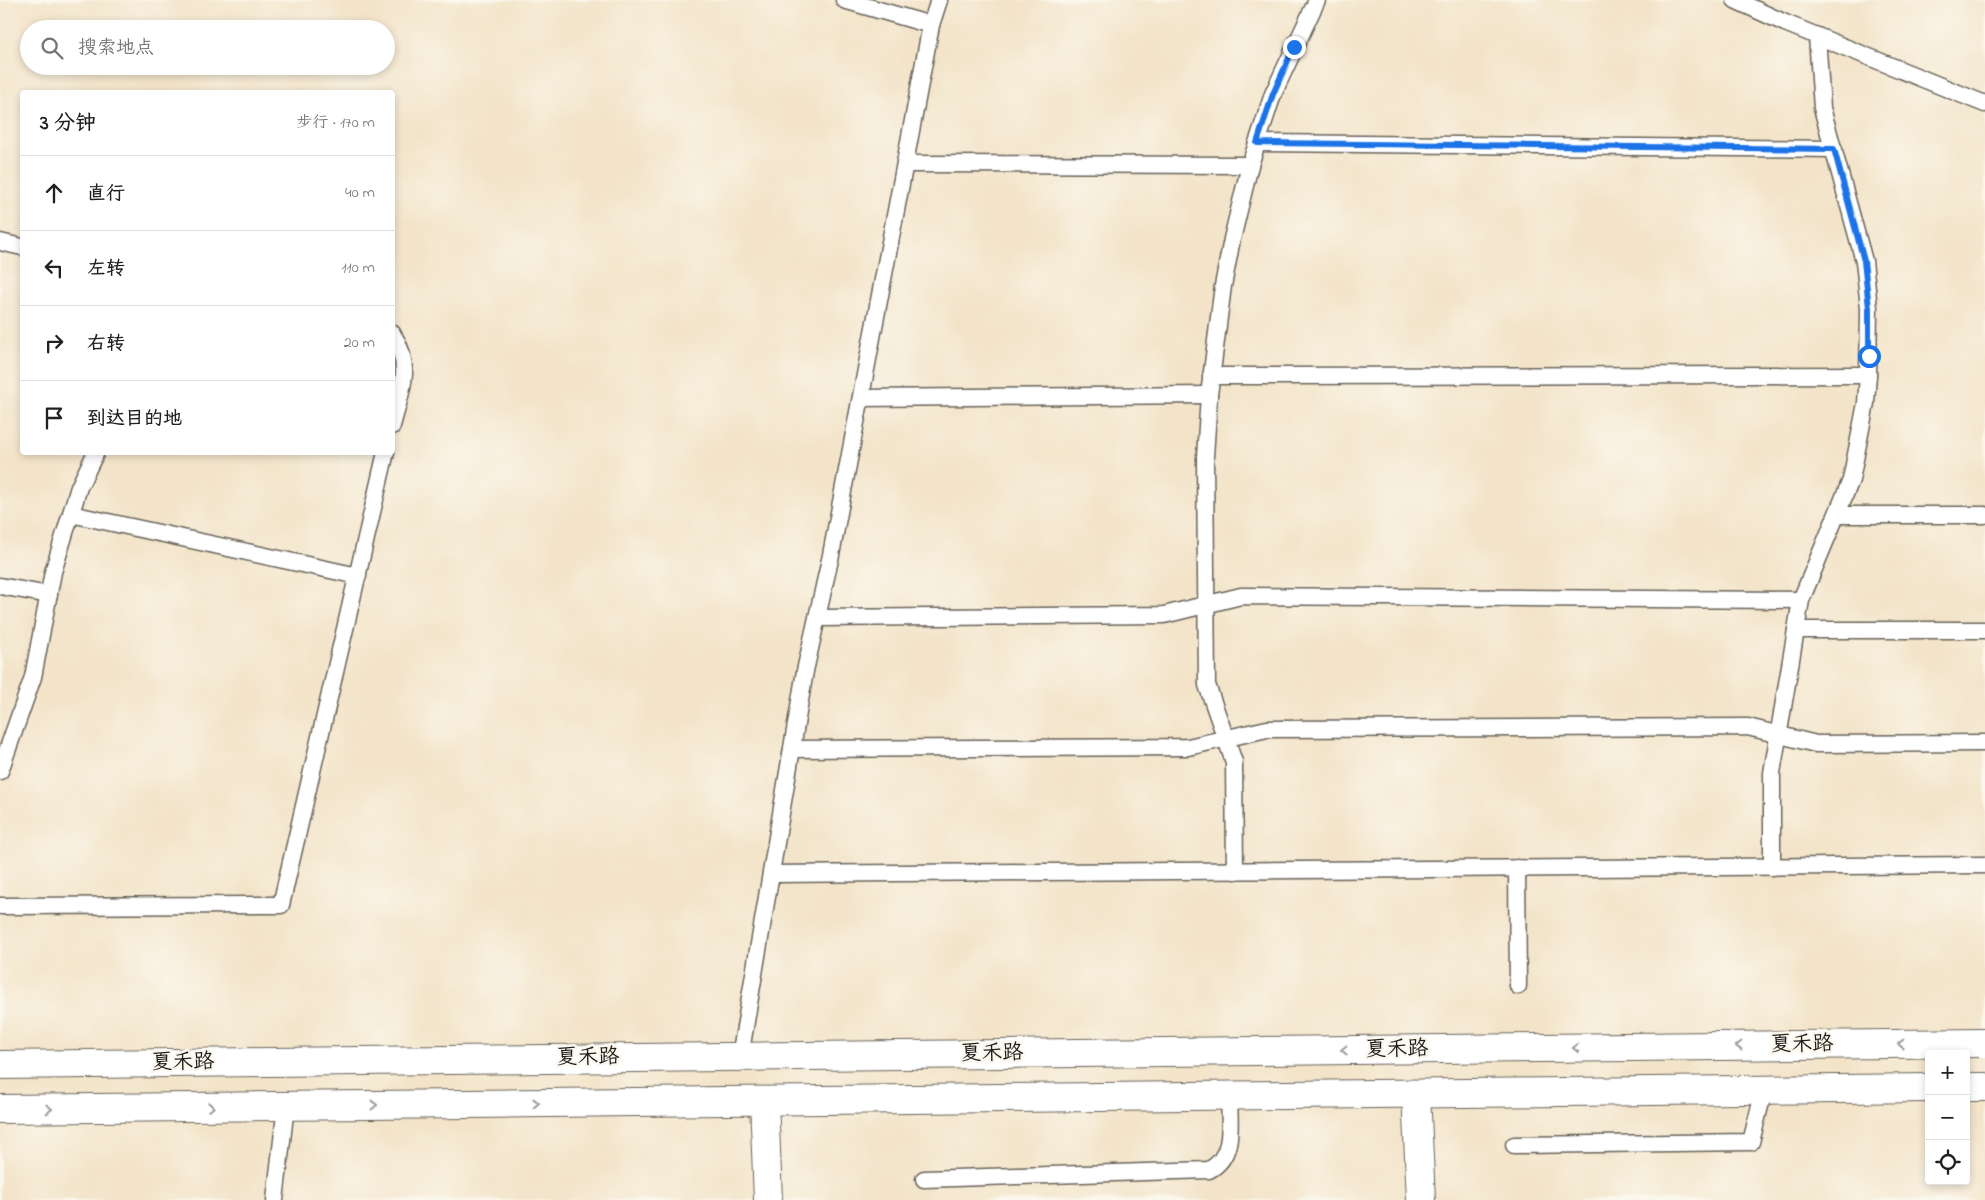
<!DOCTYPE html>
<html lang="zh">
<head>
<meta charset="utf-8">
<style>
  :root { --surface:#fff; --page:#f6f6f6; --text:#202124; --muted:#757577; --line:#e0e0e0 }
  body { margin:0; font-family:"Indie Flower","LXGW WenKai TC",sans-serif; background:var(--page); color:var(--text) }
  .controls { position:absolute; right:15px; bottom:15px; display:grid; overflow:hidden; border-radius:5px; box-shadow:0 2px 8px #0003 }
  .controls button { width:45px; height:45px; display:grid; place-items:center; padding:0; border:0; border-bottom:1px solid var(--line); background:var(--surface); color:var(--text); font:25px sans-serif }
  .stop { position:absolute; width:15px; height:15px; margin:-11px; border:4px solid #1a73e8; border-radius:50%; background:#fff }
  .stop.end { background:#1a73e8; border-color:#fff; box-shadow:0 1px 5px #0008 }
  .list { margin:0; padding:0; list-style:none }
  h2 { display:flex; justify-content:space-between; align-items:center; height:65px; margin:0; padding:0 20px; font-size:21px }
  h2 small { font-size:16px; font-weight:400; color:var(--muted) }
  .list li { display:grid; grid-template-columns:32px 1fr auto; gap:15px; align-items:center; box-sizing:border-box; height:75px; padding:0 20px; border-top:1px solid var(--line) }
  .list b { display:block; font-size:19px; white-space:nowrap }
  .list em { font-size:16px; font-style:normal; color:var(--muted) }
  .icon { flex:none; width:28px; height:28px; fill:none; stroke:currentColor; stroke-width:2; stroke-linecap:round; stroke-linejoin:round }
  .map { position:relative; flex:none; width:1985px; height:1200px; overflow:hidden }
  .search { position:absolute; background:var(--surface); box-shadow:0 2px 8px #0003; left:20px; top:20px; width:375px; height:55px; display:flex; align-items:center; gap:12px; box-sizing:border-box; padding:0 18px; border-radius:28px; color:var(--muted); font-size:19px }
  .panel { position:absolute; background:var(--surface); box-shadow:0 2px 8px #0003; left:20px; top:90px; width:375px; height:365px; border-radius:5px }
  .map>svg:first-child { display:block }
</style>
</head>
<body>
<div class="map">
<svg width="1985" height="1200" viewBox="0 0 1985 1200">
  <rect width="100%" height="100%" fill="#fbf7ec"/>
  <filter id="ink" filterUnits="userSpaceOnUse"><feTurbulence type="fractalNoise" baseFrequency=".02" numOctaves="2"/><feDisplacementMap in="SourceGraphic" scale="10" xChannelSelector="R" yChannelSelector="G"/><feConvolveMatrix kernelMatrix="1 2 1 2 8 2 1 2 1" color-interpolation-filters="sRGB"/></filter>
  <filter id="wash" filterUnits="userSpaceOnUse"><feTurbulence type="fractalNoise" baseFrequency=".0096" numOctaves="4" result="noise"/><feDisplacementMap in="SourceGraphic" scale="20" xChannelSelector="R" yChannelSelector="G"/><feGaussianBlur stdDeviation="1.12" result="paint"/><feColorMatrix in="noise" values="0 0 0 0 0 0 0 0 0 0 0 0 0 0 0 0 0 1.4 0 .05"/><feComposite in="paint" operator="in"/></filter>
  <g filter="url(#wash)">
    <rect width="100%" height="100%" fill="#f3e4c9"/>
  </g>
  <g filter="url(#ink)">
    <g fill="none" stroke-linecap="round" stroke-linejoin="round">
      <g stroke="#676259" stroke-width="19">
        <g id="lane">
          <polyline points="844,0 931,25"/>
          <polyline points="1735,0 1785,23 1985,104"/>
          <polyline points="1257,143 1834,149"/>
          <polyline points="905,164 1250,165"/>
          <polyline points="0,242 22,247"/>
          <path d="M 392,333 C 414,367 401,390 392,426"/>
          <polyline points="1211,376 1868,375"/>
          <polyline points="861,398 1209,395"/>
          <polyline points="71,514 358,576"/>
          <polyline points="1837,515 1985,515"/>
          <polyline points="0,586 49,595"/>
          <polyline points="817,618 1164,615 1241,596 1801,600"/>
          <polyline points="1796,630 1985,630"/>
          <polyline points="792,749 1188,747 1267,729 1748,727 1816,744 1985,743"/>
          <polyline points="0,771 33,677 53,572 79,487 96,452"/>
          <polyline points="1772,867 1772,773 1801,600 1851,480 1866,403 1868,375 1869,308 1864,261 1822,108 1817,36"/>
          <polyline points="1517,868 1518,986"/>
          <polyline points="1235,871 1234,762 1207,685 1205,457 1209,395 1223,286 1232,239 1250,165 1273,94 1317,0"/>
          <polyline points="771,874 1985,865"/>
          <polyline points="0,906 281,905 386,452"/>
          <polyline points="740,1057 805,671 831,555 931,25 939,0"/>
          <polyline points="1514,1145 1751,1142 1764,1090"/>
          <path d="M 924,1179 L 1209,1170 C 1236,1156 1229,1122 1229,1095"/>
          <polyline points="275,1200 286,1106"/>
        </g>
      </g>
      <g stroke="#676259" stroke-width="30">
        <g id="street">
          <polyline points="1416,1094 1421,1200"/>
          <polyline points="764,1101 768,1200"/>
        </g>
      </g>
      <g stroke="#676259" stroke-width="30">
        <g id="secondary">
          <polyline points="0,1065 1985,1043"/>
          <polyline points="1966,1087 1985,1087"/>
          <polyline points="0,1109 1929,1088"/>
        </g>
      </g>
      <use href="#lane" stroke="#fff" stroke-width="16"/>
      <use href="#street" stroke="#fff" stroke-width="28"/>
      <use href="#secondary" stroke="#fff" stroke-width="28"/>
    </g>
    <defs><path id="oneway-chevron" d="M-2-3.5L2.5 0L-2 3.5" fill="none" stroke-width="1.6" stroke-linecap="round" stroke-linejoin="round" transform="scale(1.25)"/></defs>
    <g stroke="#999">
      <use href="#oneway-chevron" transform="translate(1901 1044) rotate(179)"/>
      <use href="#oneway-chevron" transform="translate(1739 1046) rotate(179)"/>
      <use href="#oneway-chevron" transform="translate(1576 1048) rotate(179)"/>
      <use href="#oneway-chevron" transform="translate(1344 1050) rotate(179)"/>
      <use href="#oneway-chevron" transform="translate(536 1103) rotate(-1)"/>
      <use href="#oneway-chevron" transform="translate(374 1105) rotate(-1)"/>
      <use href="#oneway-chevron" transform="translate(211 1107) rotate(-1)"/>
      <use href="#oneway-chevron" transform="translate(49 1109) rotate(-1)"/>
    </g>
  </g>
  <g fill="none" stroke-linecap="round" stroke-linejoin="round" filter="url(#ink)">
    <polyline stroke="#1a73e8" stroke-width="6" points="1294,47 1273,94 1257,143 1834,149 1864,261 1869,308 1869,356"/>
  </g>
  <g text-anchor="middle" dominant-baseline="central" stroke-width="5" stroke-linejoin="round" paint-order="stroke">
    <g font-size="21" fill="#1c1c1c" stroke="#fbf7ec">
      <text transform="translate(1802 1045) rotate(-1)">夏禾路</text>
      <text transform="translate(1397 1050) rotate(-1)">夏禾路</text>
      <text transform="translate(992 1054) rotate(-1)">夏禾路</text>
      <text transform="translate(588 1058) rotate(-1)">夏禾路</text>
      <text transform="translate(183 1063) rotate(-1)">夏禾路</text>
    </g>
  </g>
</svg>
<div class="controls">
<button>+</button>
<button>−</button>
<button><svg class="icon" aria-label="locate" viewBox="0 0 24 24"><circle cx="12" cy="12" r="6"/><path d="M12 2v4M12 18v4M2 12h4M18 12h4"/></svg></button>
</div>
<div class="stop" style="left:1869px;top:356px"></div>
<div class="stop end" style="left:1294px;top:47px"></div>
<div class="search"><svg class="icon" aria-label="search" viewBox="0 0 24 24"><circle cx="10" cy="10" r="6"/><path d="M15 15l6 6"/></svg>搜索地点</div>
<section class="panel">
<h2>3 分钟<small>步行 · 170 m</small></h2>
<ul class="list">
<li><svg class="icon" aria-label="ahead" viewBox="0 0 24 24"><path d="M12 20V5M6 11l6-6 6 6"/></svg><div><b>直行</b></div><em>40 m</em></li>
<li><svg class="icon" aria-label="left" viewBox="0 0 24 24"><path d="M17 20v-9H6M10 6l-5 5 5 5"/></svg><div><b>左转</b></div><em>110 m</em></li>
<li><svg class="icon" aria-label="right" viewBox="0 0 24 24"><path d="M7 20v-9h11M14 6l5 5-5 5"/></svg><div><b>右转</b></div><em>20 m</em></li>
<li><svg class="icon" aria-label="arrive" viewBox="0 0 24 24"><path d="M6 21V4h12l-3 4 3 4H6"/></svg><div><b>到达目的地</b></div></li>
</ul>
</section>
</div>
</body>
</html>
